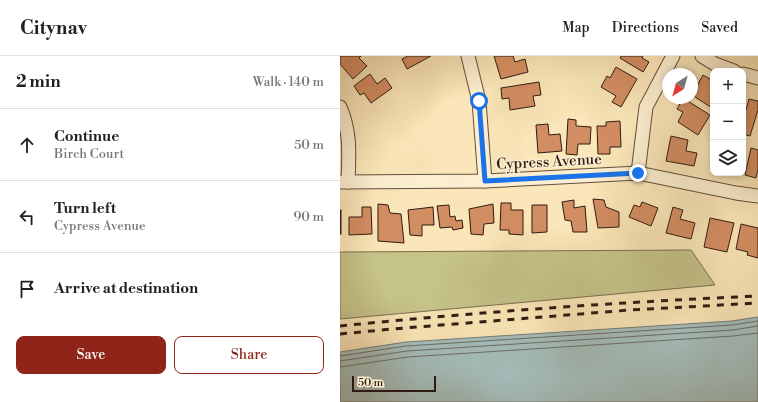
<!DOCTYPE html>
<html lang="en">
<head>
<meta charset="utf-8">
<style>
  :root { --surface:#fff; --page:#f6f6f6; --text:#202124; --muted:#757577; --line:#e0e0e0; --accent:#8f2418 }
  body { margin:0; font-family:"Libre Bodoni",serif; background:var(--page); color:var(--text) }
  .controls { position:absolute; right:12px; top:12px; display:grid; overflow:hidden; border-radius:8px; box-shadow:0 2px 6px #0003 }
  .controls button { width:36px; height:36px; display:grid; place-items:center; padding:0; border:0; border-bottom:1px solid var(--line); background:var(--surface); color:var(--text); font:20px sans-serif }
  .compass { position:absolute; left:322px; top:12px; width:36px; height:36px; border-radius:50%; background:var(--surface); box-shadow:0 2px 6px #0003; rotate:217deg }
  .scale { position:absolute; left:12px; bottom:10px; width:84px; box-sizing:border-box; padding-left:4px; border:2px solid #2f1b12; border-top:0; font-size:11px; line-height:14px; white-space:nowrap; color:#2f1b12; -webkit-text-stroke:3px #fcefd1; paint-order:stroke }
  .stop { position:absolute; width:12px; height:12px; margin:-9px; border:3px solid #1a73e8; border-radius:50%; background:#fff }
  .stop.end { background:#1a73e8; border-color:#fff; box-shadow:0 1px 4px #0008 }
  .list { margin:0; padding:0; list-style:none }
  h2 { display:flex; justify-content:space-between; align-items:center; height:52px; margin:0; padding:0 16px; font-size:17px }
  h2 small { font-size:13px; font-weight:400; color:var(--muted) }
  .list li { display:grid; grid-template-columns:26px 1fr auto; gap:12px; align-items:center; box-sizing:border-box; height:72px; padding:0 16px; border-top:1px solid var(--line) }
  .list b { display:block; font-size:15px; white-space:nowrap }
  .list p { margin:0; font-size:13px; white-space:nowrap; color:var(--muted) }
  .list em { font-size:13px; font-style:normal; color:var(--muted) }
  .actions { display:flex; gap:8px; padding:12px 16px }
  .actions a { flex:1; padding:9px 0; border:1px solid var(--accent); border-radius:8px; text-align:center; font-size:14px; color:var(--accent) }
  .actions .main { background:var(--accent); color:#fff }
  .icon { flex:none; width:22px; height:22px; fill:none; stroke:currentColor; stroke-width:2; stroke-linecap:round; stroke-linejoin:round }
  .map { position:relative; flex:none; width:418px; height:346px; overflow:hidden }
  header { display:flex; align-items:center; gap:24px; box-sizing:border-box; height:56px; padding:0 20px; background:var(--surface); border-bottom:1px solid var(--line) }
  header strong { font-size:19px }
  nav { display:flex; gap:22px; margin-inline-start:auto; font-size:14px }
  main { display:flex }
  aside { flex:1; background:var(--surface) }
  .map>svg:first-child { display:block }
</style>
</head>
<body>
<header>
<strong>Citynav</strong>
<nav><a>Map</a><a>Directions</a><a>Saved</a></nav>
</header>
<main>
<aside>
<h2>2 min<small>Walk · 140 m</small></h2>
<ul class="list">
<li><svg class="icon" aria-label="ahead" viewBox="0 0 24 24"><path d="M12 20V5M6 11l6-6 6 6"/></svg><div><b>Continue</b><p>Birch Court</p></div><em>50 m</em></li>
<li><svg class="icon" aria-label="left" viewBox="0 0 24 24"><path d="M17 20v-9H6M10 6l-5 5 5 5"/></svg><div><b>Turn left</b><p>Cypress Avenue</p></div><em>90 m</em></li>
<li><svg class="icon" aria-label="arrive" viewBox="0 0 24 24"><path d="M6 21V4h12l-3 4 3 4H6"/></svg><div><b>Arrive at destination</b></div></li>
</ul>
<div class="actions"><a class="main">Save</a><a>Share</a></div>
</aside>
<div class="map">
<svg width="418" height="346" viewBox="0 0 418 346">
  <rect width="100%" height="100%" fill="#fae6b8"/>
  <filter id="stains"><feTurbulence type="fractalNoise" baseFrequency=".005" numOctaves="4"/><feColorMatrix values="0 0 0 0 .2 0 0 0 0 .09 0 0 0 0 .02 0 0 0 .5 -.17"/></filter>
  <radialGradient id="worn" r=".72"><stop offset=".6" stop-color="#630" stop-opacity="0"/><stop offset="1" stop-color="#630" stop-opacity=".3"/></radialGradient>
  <polygon fill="#c5c38a" stroke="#7a6f4e" points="351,194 375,229 0,263 0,196"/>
  <polygon fill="#a4bdba" stroke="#757c77" points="418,261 418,346 0,346 0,296 66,286 392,265"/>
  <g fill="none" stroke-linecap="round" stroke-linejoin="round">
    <g stroke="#6a6c66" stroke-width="1">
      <polyline points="0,300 66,290 392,269 418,265"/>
      <polyline points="0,305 67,295 393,274 418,270"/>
      <polyline points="0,311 68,301 393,280 418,277"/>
    </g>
  </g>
  <g fill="#d38d62" stroke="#2f1b12">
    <polygon points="1,0 21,0 19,2 27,10 13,23 0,8 0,1"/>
    <polygon points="68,0 91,0 67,13 62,3"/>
    <polygon points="154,0 173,0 175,6 185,3 188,16 161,23"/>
    <polygon points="281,0 303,0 302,2 309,6 303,16 280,2"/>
    <polygon points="276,11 297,23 281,51 272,46 276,40 261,31 267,20 270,22"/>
    <polygon points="30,18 37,28 45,22 52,32 31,47 24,37 20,39 14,30"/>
    <polygon points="363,19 373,25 372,52 352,39 352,27 357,30"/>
    <polygon points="199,26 201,39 193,40 195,50 170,54 169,42 162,43 161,32"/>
    <polygon points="343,42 370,59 358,79 338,66 343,56 337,53"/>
    <polygon points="409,43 418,45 418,54 410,80 403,78 405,71 403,70 403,53 406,54"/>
    <polygon points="228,63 236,64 236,70 251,71 250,88 238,88 237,99 226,98"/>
    <polygon points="280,65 281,91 270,91 270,98 258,98 257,70 266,70 266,66"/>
    <polygon points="208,68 209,79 220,78 222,95 198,97 196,69"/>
    <polygon points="331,80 348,84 346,95 357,97 354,110 326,105"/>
    <polygon points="411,92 418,94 418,113 416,122 405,119"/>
    <polygon points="253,143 264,144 266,151 279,156 279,171 258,172"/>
    <polygon points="234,144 234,152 245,150 247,176 233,176 231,165 225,164 222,146"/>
    <polygon points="302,146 318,152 311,170 289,161 294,149 300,151"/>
    <polygon points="161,147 171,147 171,154 183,154 183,179 169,178 169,174 160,174"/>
    <polygon points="38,148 48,149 50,157 61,158 64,187 38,185"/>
    <polygon points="153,148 154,167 144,168 143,179 131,178 129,153"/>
    <polygon points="109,149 110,161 115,160 116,165 122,164 123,172 113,174 112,171 100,172 97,150"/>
    <polygon points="192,149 207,149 207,176 192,177"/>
    <polygon points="22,151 31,151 32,178 9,179 9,161 22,161"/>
    <polygon points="93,151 94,169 82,169 82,180 70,179 68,154"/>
    <polygon points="333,151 343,154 340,163 355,167 351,183 326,177"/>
    <rect x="0" y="154" width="1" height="24"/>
    <polygon points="370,162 394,167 387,196 364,191"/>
    <polygon points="401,168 418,172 418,202 407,199 408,196 396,193"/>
  </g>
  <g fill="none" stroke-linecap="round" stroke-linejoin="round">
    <g stroke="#624e3c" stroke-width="15">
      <g id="minor">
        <polyline points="128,0 139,45 145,125"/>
        <polyline points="362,0 375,8 394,15"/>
        <polyline points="403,18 418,22"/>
        <path d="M 0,51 C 11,77 9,98 8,126"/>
        <polyline points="298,117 306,51 333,0"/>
        <polyline points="0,126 145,125 298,117 396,137 418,140"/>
      </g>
    </g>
    <use href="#minor" stroke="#fcefd1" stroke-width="13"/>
    <g stroke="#2f1b12" stroke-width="3" stroke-dasharray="7 7" stroke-linecap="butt">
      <path d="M 0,270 C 139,256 279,246 418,240"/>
      <polyline points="0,278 52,273 290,254 418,247"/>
    </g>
  </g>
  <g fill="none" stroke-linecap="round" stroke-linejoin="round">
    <polyline stroke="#1a73e8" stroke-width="5" points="139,45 145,125 298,117"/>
  </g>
  <g text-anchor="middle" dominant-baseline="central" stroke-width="3" stroke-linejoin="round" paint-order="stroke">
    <g font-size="15" fill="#2f1b12" stroke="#fcefd1">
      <text transform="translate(209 106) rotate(-3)">Cypress Avenue</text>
    </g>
  </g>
  <rect width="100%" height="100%" filter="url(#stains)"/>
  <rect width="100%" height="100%" fill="url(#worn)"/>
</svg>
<div class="controls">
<button>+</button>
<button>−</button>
<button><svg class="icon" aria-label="layers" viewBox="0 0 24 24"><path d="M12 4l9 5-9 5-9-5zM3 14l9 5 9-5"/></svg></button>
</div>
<svg class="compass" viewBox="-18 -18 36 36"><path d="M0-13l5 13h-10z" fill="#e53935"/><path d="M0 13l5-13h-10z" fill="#757577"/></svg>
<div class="scale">50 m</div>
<div class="stop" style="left:139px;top:45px"></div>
<div class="stop end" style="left:298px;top:117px"></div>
</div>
</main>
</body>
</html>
